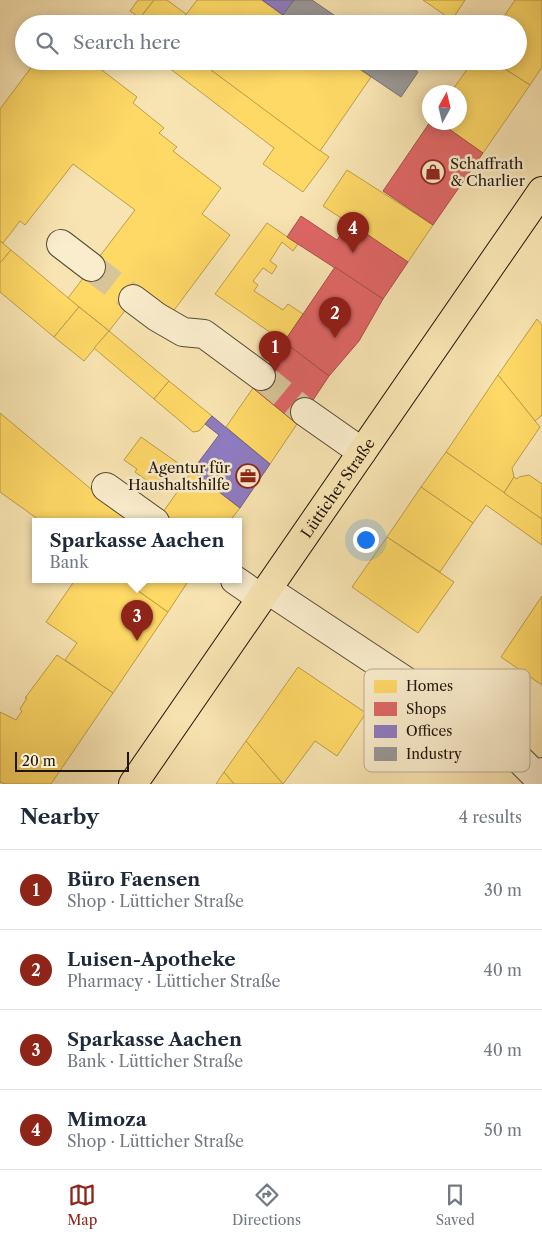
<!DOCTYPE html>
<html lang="en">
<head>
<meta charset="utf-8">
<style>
  :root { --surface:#fff; --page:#f2f2f3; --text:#1f2937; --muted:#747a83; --line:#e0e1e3; --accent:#8f2418 }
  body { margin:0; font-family:"Libre Caslon Text",serif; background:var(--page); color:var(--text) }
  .compass { position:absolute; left:422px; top:85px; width:45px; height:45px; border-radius:50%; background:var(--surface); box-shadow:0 2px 12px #0003; rotate:8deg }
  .scale { position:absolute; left:15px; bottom:12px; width:114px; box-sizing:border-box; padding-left:5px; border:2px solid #1f160a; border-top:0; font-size:14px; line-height:18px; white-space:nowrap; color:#1f160a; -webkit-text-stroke:4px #faedcd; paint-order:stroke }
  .you { position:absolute; left:365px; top:539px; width:18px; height:18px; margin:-12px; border:4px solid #fff; border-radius:50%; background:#1a73e8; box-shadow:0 0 0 8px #1a73e833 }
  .badge { display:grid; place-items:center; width:32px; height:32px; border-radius:50%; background:var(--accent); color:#fff; font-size:16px; font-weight:700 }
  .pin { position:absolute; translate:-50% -41px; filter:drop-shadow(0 1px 2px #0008) }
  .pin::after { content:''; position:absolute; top:26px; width:18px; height:15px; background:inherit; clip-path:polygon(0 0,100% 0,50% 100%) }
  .popup { position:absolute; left:32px; top:518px; width:210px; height:65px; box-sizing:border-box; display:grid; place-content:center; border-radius:0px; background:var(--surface); filter:drop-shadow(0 1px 4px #0005); font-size:16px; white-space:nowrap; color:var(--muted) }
  .popup b { font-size:19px; color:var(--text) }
  .popup::after { content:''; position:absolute; left:50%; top:100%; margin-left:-10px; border:10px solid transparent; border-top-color:var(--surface) }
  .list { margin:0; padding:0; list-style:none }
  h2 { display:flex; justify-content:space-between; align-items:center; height:65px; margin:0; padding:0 20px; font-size:21px }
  h2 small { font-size:16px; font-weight:400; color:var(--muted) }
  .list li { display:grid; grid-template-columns:32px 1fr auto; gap:15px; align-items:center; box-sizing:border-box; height:80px; padding:0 20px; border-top:1px solid var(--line) }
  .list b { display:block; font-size:19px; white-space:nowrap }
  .list p { margin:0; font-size:16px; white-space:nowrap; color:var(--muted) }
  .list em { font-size:16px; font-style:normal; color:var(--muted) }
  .icon { flex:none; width:28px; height:28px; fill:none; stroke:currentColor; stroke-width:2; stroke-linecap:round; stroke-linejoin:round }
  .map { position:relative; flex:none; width:542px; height:784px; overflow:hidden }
  .search { position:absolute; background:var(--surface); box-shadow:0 2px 12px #0003; left:15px; right:15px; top:15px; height:55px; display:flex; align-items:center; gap:12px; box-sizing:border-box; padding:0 18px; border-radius:28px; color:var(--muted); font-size:19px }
  .sheet { height:385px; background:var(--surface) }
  nav { display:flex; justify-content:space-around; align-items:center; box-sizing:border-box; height:70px; border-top:1px solid var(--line); background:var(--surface); font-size:14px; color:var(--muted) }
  nav a { display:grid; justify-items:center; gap:2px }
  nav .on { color:var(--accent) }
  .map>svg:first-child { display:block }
</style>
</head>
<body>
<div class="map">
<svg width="542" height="784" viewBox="0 0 542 784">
  <rect width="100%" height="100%" fill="#f8e4b2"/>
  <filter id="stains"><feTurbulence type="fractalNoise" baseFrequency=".004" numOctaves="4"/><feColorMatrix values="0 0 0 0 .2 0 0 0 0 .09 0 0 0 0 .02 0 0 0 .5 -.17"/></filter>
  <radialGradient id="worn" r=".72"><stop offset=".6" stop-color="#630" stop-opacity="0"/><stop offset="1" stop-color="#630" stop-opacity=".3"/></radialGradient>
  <g fill="#ffd966" stroke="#bc9e4a">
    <polygon points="138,0 154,0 140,18 130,11"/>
    <polygon points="154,0 167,0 186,14 179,24 147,24 140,18"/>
    <polygon points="197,0 262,0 295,24 179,24"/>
    <polygon points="423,0 465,0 452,20"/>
    <polygon points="515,0 542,0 542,67 530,85 492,61 518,61 518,24 499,24"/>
    <polygon points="36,61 55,61 59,64 61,61 90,61 137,97 133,103 164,128 159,133 177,147 173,151 221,188 202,214 230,235 169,317 138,294 109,331 68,298 135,210 73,164 25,225 20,221 3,243 0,241 0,109"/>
    <polygon points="160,61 199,61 329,157 303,192 263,164 274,148"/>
    <polygon points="199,61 348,61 371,77 320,151"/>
    <polygon points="473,61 492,61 530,85 483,153 439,122 460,122 460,92 451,92"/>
    <polygon points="347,170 433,225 408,262 323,206"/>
    <polygon points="267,223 298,244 293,251 282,242 270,261 277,266 272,274 263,268 253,281 258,285 254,291 283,310 288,304 303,314 284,342 215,294"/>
    <polygon points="0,241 11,250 0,263"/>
    <polygon points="11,250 79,307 54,337 0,292 0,263"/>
    <polygon points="79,307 109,331 84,361 54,337"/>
    <polygon points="537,319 542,325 542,415 535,421 498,375"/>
    <polygon points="109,331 169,381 154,399 94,348"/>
    <polygon points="498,375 540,427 512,468 514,477 504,493 446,452"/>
    <polygon points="169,381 212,416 199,431 193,432 154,399"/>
    <polygon points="253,388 297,424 270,464 226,427"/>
    <polygon points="0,413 97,494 136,522 42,522 0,492"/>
    <polygon points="141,437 178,463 159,489 135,472 137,469 124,460"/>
    <polygon points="446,452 542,519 542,545 486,505 473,523 421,487"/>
    <polygon points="192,471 240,508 229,522 156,522"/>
    <polygon points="529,475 542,484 542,519 504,493 514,477 517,479 519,477"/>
    <polygon points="421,487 473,523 440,572 387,537"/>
    <polygon points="387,537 454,582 418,633 352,587"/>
    <polygon points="75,580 123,580 168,612 113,693 65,660 77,643 46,622"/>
    <polygon points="123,580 189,580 168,612"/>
    <polygon points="542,596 542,685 501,657"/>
    <polygon points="57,655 113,693 51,784 5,784 0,782 0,712 16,720 22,711 20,709 27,698 25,698"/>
    <polygon points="298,667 366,713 337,756 315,741 283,784 246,741"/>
    <polygon points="246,741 283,784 234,784 224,772"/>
    <polygon points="224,772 234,784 216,784"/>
  </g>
  <g fill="#e06666" stroke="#a64e4a">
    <polygon points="430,122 439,122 483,153 433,225 383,191"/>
    <polygon points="301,216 337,240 349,222 408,262 383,299 287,237"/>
    <polygon points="335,267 383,299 359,341 329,376 284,342"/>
    <polygon points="284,342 329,376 297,424 253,388"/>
  </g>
  <g fill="#8e7cc3" stroke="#6d5d8c">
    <polygon points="262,0 294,0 283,15"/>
    <polygon points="212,416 270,464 240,508 192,471 219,435 205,424"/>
  </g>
  <g fill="#999" stroke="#74726e">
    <polygon points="294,0 312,0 347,24 295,24 283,15"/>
    <polygon points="348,61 403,61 418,72 401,97"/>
  </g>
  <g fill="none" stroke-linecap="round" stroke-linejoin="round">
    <g stroke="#d7c599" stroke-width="28" stroke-dasharray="28 14" stroke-linecap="butt">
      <polyline points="91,267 133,299"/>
      <polyline points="261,376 305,412"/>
    </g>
    <g stroke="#554a34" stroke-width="30">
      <g id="minor">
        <polyline points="61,244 91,267"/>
        <polyline points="133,299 157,317 183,332 204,334 261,376"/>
        <polyline points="305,412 362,452"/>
        <polyline points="106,487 155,522"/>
        <polyline points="235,580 261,598"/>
        <polyline points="268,590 451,711 483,723 536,776 542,772"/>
      </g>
    </g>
    <g stroke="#1f160a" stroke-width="30">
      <g id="major">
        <path id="s1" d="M 133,784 L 542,191"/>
      </g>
    </g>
    <use href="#minor" stroke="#faedcd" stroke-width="28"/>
    <use href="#major" stroke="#f8e4b2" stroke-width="28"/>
  </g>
  <defs>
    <g id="shop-ring" transform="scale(1.25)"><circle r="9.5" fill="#faedcd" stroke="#8f2418" stroke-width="1.5"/><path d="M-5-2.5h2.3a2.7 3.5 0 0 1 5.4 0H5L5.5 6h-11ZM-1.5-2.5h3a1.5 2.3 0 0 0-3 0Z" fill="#8f2418"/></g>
    <g id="office-ring" transform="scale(1.25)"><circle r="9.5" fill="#faedcd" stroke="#8f2418" stroke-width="1.5"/><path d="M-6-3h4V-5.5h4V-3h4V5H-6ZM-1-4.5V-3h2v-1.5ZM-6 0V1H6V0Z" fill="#8f2418"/></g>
  </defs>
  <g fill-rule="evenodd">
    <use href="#shop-ring" x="433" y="172"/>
    <use href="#office-ring" x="248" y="476"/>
  </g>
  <g text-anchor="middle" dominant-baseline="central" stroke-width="5" stroke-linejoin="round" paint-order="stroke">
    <g font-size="15" fill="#1f160a" stroke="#faedcd" text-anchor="start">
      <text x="450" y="163">Schaffrath<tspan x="450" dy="17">&amp; Charlier</tspan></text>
      <text x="230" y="467" text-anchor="end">Agentur für<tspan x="230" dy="17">Haushaltshilfe</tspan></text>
    </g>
    <g font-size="15" fill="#1f160a" stroke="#faedcd">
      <text stroke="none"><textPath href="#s1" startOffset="360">Lütticher Straße</textPath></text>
    </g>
  </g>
  <rect x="364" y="669" width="166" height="103" rx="8" fill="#faedcd" stroke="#b8ac92" stroke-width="1"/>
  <rect x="374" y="680" width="23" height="13" fill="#ffd966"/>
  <rect x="374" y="702" width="23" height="14" fill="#e06666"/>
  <rect x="374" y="725" width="23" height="13" fill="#8e7cc3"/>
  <rect x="374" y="747" width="23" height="14" fill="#999"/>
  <g font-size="14" fill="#1f160a">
    <text x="406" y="691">Homes</text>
    <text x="406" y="714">Shops</text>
    <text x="406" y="736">Offices</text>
    <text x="406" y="759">Industry</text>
  </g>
  <rect width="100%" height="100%" filter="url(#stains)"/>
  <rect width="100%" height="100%" fill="url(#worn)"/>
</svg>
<svg class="compass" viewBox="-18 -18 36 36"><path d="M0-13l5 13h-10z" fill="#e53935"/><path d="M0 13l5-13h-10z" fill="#747a83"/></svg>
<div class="scale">20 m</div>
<div class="you"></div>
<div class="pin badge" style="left:275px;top:372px">1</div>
<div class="pin badge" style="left:335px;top:338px">2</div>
<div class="pin badge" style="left:137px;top:641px">3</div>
<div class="popup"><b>Sparkasse Aachen</b>Bank</div>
<div class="pin badge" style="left:353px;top:253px">4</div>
<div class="search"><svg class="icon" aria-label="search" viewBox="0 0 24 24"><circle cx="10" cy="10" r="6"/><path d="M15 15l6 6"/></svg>Search here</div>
</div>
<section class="sheet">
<h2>Nearby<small>4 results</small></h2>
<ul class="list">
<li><span class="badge">1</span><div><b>Büro Faensen</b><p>Shop · Lütticher Straße</p></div><em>30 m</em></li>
<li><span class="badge">2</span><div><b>Luisen-Apotheke</b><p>Pharmacy · Lütticher Straße</p></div><em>40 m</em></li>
<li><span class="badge">3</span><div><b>Sparkasse Aachen</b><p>Bank · Lütticher Straße</p></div><em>40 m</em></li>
<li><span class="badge">4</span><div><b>Mimoza</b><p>Shop · Lütticher Straße</p></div><em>50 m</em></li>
</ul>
</section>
<nav>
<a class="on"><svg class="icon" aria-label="map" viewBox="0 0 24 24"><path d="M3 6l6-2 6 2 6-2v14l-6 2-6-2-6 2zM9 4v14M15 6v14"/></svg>Map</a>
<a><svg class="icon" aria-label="directions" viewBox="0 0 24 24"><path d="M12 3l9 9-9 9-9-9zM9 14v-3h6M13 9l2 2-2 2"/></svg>Directions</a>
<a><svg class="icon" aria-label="saved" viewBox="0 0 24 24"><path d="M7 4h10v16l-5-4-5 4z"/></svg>Saved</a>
</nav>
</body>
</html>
